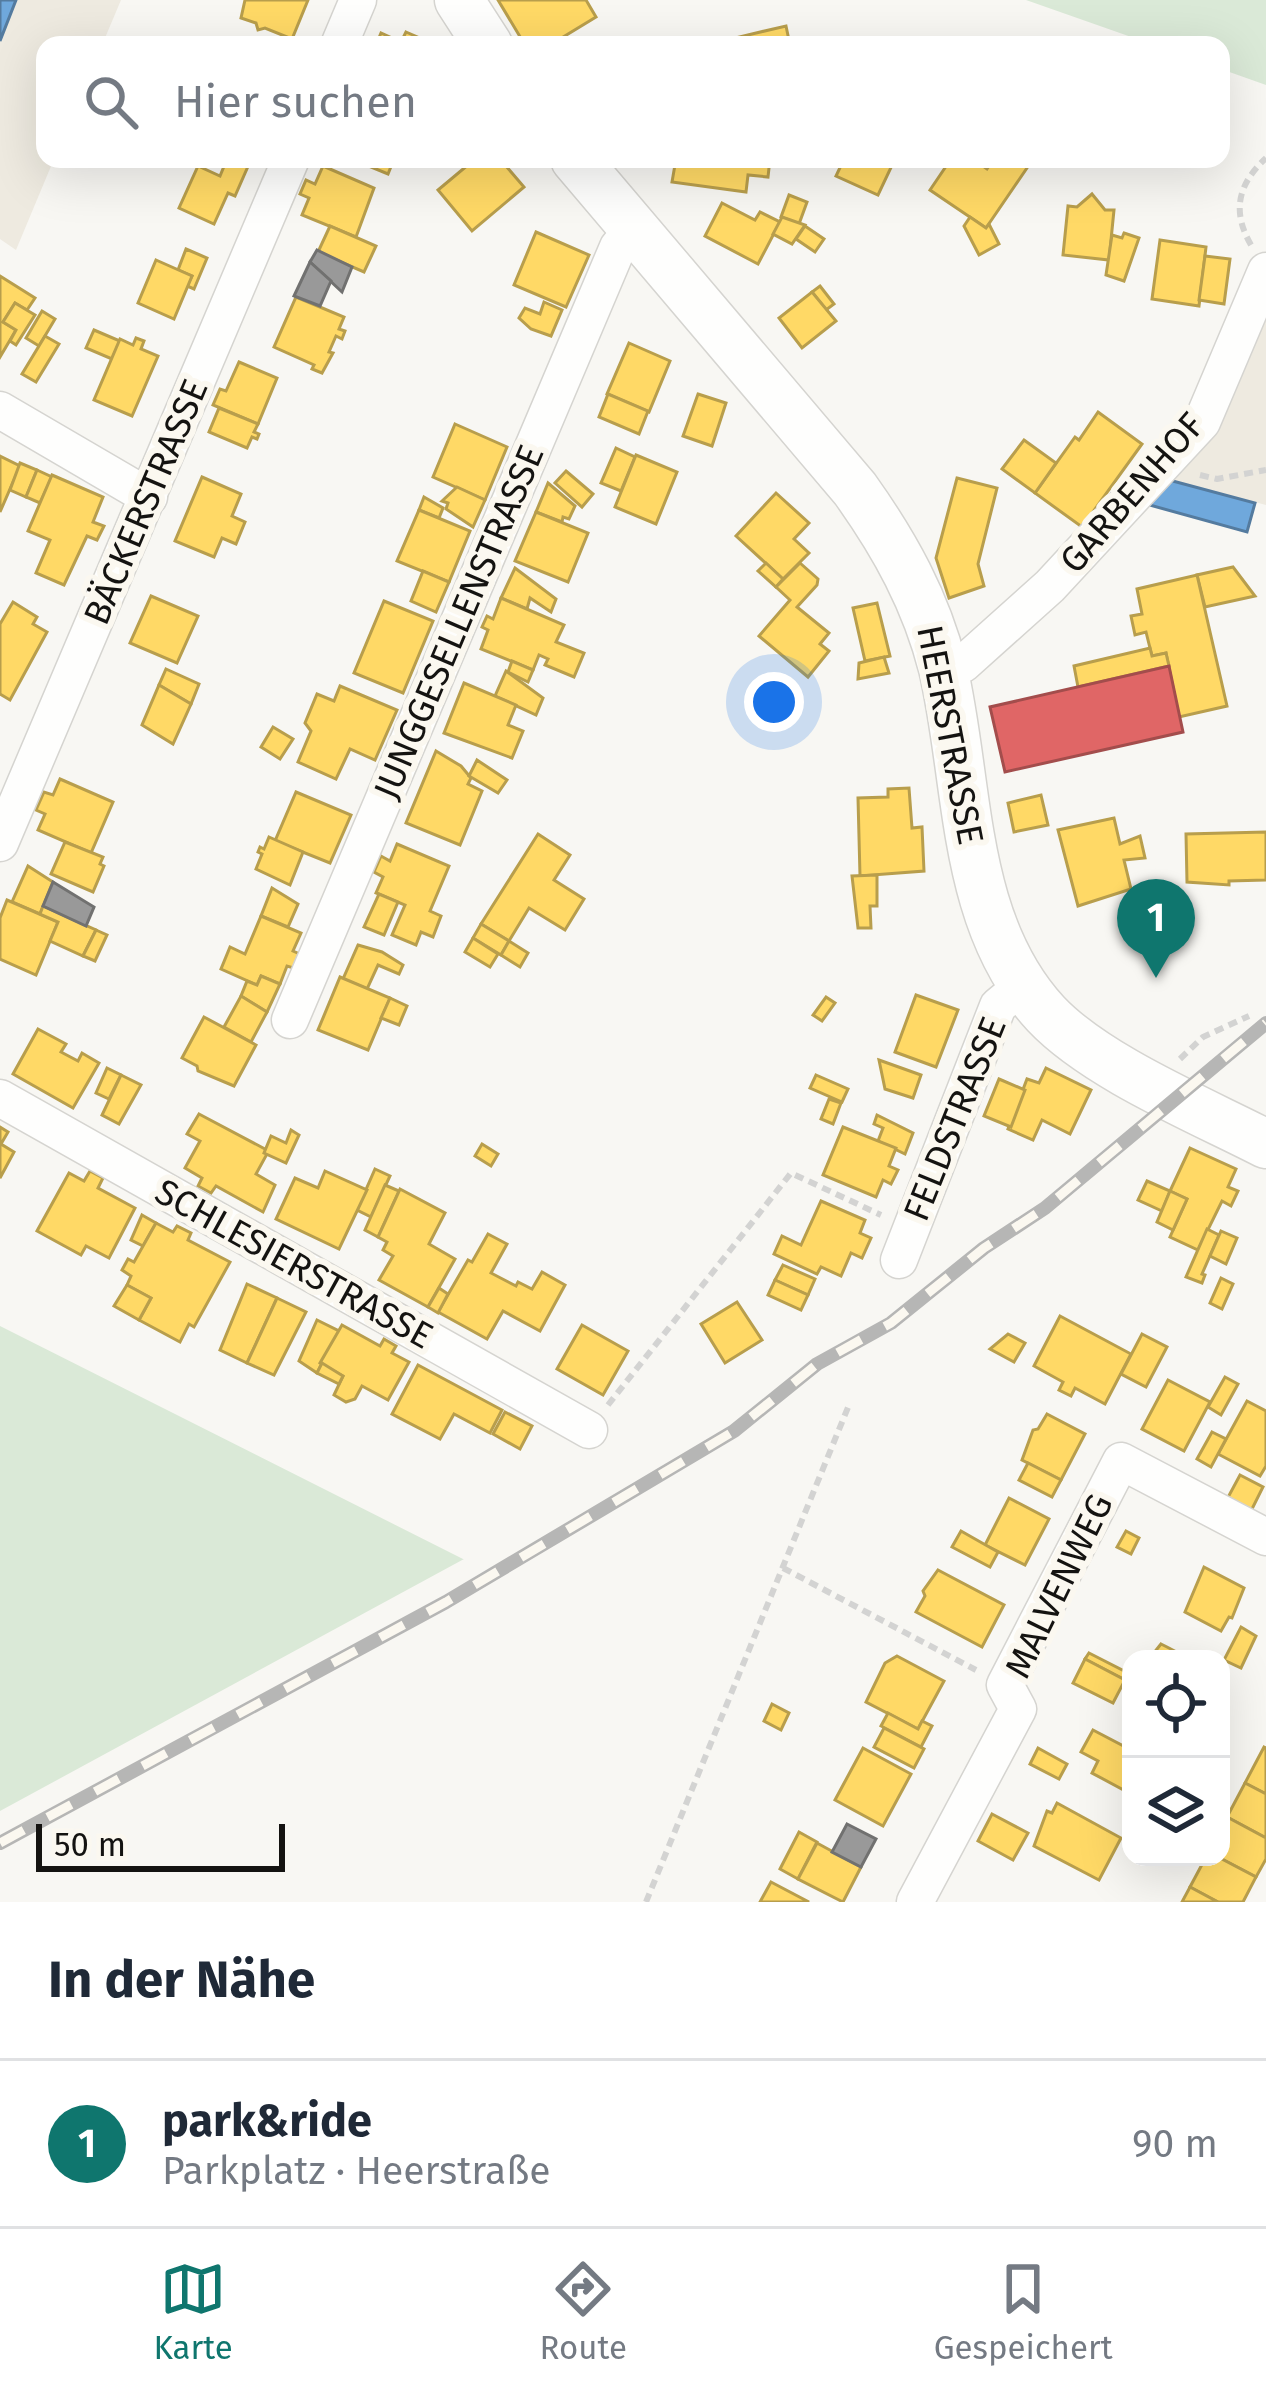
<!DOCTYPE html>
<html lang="de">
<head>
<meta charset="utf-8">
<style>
  :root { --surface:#fff; --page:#f2f2f3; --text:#1f2937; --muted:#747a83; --line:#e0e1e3; --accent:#0f766e }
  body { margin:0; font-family:"Fira Sans",sans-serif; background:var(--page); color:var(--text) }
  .controls { position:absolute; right:36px; bottom:36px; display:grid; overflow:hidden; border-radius:24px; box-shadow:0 12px 48px #0002 }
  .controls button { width:108px; height:108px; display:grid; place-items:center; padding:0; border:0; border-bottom:3px solid var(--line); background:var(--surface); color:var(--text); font:60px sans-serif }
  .scale { position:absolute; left:36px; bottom:30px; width:249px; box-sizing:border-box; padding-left:12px; border:6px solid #141311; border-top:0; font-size:33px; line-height:42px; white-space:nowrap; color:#141311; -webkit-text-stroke:9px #fbf8f0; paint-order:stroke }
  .you { position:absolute; left:774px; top:702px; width:42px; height:42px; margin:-30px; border:9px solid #fff; border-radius:50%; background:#1a73e8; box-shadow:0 0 0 18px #1a73e833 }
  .badge { display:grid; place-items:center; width:78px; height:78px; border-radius:50%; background:var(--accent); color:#fff; font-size:39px; font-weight:700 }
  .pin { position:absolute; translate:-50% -99px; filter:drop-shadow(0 3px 6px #0008) }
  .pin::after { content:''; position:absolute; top:63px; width:42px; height:36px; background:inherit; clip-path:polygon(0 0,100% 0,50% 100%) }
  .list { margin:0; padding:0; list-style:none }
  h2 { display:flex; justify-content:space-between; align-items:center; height:156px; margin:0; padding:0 48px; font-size:51px }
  h2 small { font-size:39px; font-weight:400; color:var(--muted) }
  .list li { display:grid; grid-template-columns:78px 1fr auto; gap:36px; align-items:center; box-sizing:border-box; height:168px; padding:0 48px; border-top:3px solid var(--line) }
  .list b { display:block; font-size:45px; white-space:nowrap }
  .list p { margin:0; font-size:39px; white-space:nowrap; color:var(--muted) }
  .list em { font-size:39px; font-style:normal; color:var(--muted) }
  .icon { flex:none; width:66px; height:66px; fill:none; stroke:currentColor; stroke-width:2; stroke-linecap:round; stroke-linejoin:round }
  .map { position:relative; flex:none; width:1266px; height:1902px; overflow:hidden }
  .search { position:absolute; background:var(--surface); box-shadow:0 12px 48px #0002; left:36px; right:36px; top:36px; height:132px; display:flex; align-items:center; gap:30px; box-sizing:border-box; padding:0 42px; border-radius:24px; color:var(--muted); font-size:45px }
  .sheet { height:324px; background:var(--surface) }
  nav { display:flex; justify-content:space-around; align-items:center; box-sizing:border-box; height:168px; border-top:3px solid var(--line); background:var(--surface); font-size:33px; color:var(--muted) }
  nav a { display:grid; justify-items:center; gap:6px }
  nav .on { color:var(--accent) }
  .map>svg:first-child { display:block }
</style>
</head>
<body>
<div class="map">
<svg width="1266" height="1902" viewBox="0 0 1266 1902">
  <rect width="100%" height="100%" fill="#f8f7f3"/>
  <g fill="#eeeae0">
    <polygon points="0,0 121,0 102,45 45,45 45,159 54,159 16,250 0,239"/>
    <polygon points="1266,292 1266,505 1174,481 1196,444"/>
  </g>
  <g fill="#dae9d7">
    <polygon points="1026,0 1266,0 1266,85 1221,69 1221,45 1154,45"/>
    <polygon points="0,1326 463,1559 464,1559 0,1811"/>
  </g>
  <g fill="#ffd966" stroke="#b89e4c" stroke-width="3">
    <polygon points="245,0 308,0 292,39 265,28 258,30 256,23 241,18"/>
    <polygon points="498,0 586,0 596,17 550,45 525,45"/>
    <polygon points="786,26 790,45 741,45 739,37"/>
    <polygon points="406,32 422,39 419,45 376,45 381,33 401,42"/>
    <polygon points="227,159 249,164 235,196 228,193 214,224 179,208 198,166 220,176"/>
    <polygon points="366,159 394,159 388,174 366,165"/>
    <polygon points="475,159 500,159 524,187 472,231 438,190"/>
    <polygon points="676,159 770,159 768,177 748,175 746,192 672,182"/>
    <polygon points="844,159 895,159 878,195 836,176"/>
    <polygon points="951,159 973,159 987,169 994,159 1019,159 1029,165 986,228 930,190"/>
    <polygon points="323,166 374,188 356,237 302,215 309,198 300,194 306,180 315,184"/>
    <polygon points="1092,194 1105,210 1114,210 1109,260 1063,255 1068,206 1077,207"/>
    <polygon points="789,195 807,202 799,224 781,217"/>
    <polygon points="722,203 755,220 760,212 780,222 758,264 705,236"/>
    <polygon points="782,217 805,225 792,244 773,234"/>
    <polygon points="970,217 986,228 989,224 999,244 979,255 964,226"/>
    <polygon points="330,226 376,246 364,272 318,252"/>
    <polygon points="805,226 824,239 815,252 796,239"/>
    <polygon points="536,232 589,255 566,307 514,285"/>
    <polygon points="1124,233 1139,238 1124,281 1106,275 1112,235 1122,238"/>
    <polygon points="1160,240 1206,247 1199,306 1152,299"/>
    <polygon points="186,249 207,258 194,289 187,286 192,276 178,270"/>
    <polygon points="1205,256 1230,259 1224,304 1199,300"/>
    <polygon points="156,260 192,276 174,319 138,303"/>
    <polygon points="0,276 35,298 27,310 15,303 3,322 16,330 0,357"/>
    <polygon points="820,286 834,304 826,310 812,292"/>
    <polygon points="812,292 836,321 802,348 779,318"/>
    <polygon points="296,297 344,317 339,329 345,331 342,339 336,336 329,352 333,353 322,373 312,369 314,365 274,347"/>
    <polygon points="544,302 562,310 551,336 531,329 519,318 525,308 540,314"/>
    <polygon points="15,303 35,315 16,345 10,341 16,330 3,322"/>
    <polygon points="42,311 55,319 39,346 26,338"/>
    <polygon points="94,330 120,341 112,359 86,348"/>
    <polygon points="45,336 59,344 36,382 22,374"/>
    <polygon points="136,338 144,341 141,349 158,356 132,416 94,400 120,339 133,345"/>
    <polygon points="629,343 670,361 649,412 607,394"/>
    <polygon points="239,362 277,378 258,424 213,405 220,389 226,391"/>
    <polygon points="608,394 648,411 639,434 599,417"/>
    <polygon points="698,394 726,403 712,446 683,436"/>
    <polygon points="219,408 258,424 254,432 259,434 257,439 252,437 247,448 209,432"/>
    <polygon points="1098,412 1142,444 1082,527 1035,493 1075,437 1079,440"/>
    <polygon points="455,424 507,447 485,500 433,477"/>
    <polygon points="1024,440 1056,463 1035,493 1002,469"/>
    <polygon points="616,448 635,457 621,491 601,483"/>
    <polygon points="636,455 677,472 656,524 615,507"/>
    <polygon points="0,456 20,466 0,512"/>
    <polygon points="20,463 37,470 26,497 10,490"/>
    <polygon points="37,470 52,477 40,503 26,497"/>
    <polygon points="566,471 593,494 582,507 555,483"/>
    <polygon points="52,475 103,497 93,522 104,526 97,540 87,536 64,585 36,573 50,540 28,531"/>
    <polygon points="202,477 241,494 232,516 245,522 236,544 222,538 214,557 175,541"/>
    <polygon points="957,478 997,488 978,564 984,586 949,598 936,558"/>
    <polygon points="548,483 575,506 569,519 563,517 562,522 536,512"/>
    <polygon points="457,487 485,500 473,527 446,509 448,503 442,501"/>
    <polygon points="776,493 809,523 794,539 809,553 783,579 736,536"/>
    <polygon points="424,497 443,508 439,518 419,510"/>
    <polygon points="419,510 470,531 449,582 397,561"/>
    <polygon points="536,512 588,533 568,582 515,561"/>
    <polygon points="766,563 783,579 776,587 758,571"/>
    <polygon points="800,563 818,579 817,585 797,607 829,633 820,644 829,651 808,677 759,636 790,600 776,587"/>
    <polygon points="1233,567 1255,596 1205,607 1197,575"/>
    <polygon points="515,568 556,599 551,612 530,598 527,609 501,598"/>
    <polygon points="423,571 449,582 436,612 411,601"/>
    <polygon points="1197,575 1227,706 1179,717 1166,653 1152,656 1146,632 1135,635 1131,616 1142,614 1137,589"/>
    <polygon points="151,596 198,616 177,663 130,643"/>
    <polygon points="501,598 564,625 556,642 584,653 574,677 545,665 548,659 539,655 533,670 481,649 488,630 482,627 487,616 493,619"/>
    <polygon points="384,601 433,621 403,693 354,673"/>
    <polygon points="13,602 37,617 33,624 47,632 10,700 0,694 0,624"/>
    <polygon points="877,603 890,656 865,661 853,608"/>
    <polygon points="1150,648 1152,656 1166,653 1169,666 1078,687 1074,666"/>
    <polygon points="884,657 889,673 858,679 859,663"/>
    <polygon points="512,661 533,670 528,682 508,672"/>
    <polygon points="166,669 199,684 191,704 159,685"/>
    <polygon points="506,671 543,698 536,715 495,696"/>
    <polygon points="464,683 516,705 508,725 523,731 512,758 444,733"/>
    <polygon points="159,685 191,704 173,744 142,725"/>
    <polygon points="340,686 397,710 375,760 350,749 336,779 298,762 311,731 305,723 317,694 334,701"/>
    <polygon points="273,727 293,739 280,759 261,747"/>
    <polygon points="436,751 461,766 471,778 468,784 482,791 460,845 406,823"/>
    <polygon points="477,760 507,780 498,793 469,776"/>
    <polygon points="60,779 113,802 91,853 38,830 45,814 36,810 44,792 53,795"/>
    <polygon points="909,788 912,828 922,827 924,871 860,876 858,798 888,797 888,789"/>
    <polygon points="296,792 351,815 330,863 275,841"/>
    <polygon points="1041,795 1048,825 1014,832 1008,803"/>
    <polygon points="1114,818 1120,844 1140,836 1145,858 1124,860 1131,889 1078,906 1058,830"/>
    <polygon points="1266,832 1266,880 1229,881 1229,885 1187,882 1186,834"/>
    <polygon points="538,834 570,855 554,880 584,899 565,930 529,908 509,941 481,924"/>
    <polygon points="269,837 303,852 290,885 256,869 262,854 258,852 260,847 264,849"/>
    <polygon points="65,842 103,857 100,864 104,866 93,892 51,874"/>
    <polygon points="397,844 449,866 430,911 441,916 433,937 421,932 416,945 392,935 405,905 376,893 383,877 374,872 381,856 390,861"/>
    <polygon points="28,866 53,882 40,914 12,902"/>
    <polygon points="877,875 877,906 870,906 871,928 858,928 852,876"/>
    <polygon points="272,888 298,904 288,927 261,916"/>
    <polygon points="379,894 398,902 384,935 364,927"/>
    <polygon points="7,900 58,922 36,975 0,959 0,918"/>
    <polygon points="43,906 96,930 83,956 50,941 58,922 40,914"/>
    <polygon points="261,916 301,933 293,951 302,955 297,969 287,966 280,984 261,976 257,985 221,969 230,947 245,954"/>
    <polygon points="481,924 509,941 501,955 473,938"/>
    <polygon points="96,930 107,935 95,961 83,956"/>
    <polygon points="473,938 498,954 490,967 465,952"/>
    <polygon points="509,941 528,953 520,967 501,955"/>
    <polygon points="358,945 382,952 403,965 399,974 378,965 367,989 343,979"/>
    <polygon points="261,976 280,984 267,1012 241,996 247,981 257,985"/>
    <polygon points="340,977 390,998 368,1050 318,1030"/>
    <polygon points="916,995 958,1010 936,1067 895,1052"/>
    <polygon points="241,996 267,1012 251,1042 224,1027"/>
    <polygon points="826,997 835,1003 822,1021 813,1015"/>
    <polygon points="390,998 407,1006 399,1025 381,1018"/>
    <polygon points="204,1017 256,1045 234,1086 198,1071 197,1066 182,1058"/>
    <polygon points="38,1029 66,1044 61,1052 78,1061 82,1053 99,1063 73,1108 13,1074"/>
    <polygon points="879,1060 921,1075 913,1098 885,1089"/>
    <polygon points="107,1068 121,1075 109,1099 96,1093"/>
    <polygon points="1046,1068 1091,1090 1070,1134 1042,1120 1033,1140 1008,1129 1027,1079 1039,1083"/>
    <polygon points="121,1075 141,1085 119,1124 102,1115"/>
    <polygon points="816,1075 848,1089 842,1102 810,1088"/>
    <polygon points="999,1079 1025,1090 1011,1127 984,1116"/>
    <polygon points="829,1099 841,1103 833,1124 821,1119"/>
    <polygon points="199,1114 265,1149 267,1154 256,1174 275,1185 263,1212 216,1186 211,1193 198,1186 202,1178 185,1168 200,1141 187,1134"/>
    <polygon points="877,1115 913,1133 905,1154 878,1141 883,1128 874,1124"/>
    <polygon points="0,1127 8,1132 1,1144 14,1152 0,1178"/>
    <polygon points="843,1127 896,1148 889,1166 898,1170 891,1184 883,1180 876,1197 823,1175"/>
    <polygon points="291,1130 299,1135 286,1163 264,1153 271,1136 286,1143"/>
    <polygon points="482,1144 498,1154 491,1166 475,1156"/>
    <polygon points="1190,1148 1236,1169 1228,1187 1238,1191 1231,1206 1222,1201 1198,1250 1170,1237 1187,1199 1170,1191"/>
    <polygon points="375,1169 390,1176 371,1217 357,1210"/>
    <polygon points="90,1171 103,1178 98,1188 135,1208 109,1258 86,1246 81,1255 37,1231 69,1173 84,1181"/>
    <polygon points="325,1171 367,1190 339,1249 276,1219 295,1178 318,1188"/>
    <polygon points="1147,1181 1170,1191 1162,1211 1138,1200"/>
    <polygon points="385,1185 399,1191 378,1237 365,1230"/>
    <polygon points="400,1189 445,1213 429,1244 455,1259 428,1307 379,1280 393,1256 383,1250 387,1242 378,1237"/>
    <polygon points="1170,1191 1187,1199 1173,1230 1157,1222"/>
    <polygon points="821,1201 865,1220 860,1233 871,1238 862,1258 851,1253 841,1276 821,1267 817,1274 774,1254 782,1236 801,1245"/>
    <polygon points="142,1215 156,1223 143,1246 131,1240"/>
    <polygon points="156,1223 173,1232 177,1226 191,1233 188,1240 230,1262 194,1327 189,1324 180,1342 139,1320 151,1298 127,1285 131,1276 122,1270 128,1259 134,1262"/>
    <polygon points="1207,1229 1219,1235 1202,1274 1205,1275 1202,1283 1186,1277"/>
    <polygon points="1221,1231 1237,1238 1226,1264 1210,1256"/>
    <polygon points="488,1234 507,1244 491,1273 516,1286 518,1282 532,1289 542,1272 565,1285 540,1331 503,1311 487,1339 438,1312 468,1260 472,1262"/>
    <polygon points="783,1265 815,1279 808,1295 775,1280"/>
    <polygon points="1221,1278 1233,1284 1222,1309 1210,1303"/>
    <polygon points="775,1280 808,1295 801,1310 768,1295"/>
    <polygon points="247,1284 277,1298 247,1363 220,1350"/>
    <polygon points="127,1285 151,1298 139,1320 114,1306"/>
    <polygon points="439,1288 448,1294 438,1313 428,1307"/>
    <polygon points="277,1298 306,1312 274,1375 247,1363"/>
    <polygon points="737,1302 762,1340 725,1363 701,1324"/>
    <polygon points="1060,1316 1131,1354 1105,1404 1075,1388 1071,1396 1059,1390 1063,1382 1034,1366"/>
    <polygon points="317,1320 339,1331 317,1373 299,1361"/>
    <polygon points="342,1325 380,1346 384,1339 396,1346 392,1353 409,1362 388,1400 362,1386 355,1399 346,1402 334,1395 343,1376 320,1363"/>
    <polygon points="582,1325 628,1351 603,1395 557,1369"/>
    <polygon points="1008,1334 1025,1343 1014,1362 990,1349"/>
    <polygon points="1142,1334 1167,1347 1146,1387 1121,1374"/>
    <polygon points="322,1363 343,1376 339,1384 317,1373"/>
    <polygon points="418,1365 502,1410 490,1433 454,1414 440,1439 392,1414"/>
    <polygon points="1225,1377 1238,1384 1221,1415 1208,1407"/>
    <polygon points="1168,1380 1210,1402 1184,1451 1142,1429"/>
    <polygon points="1247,1401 1266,1411 1266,1466 1260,1476 1218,1454"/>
    <polygon points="505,1412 532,1426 520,1449 493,1434"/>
    <polygon points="1047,1414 1085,1434 1061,1480 1022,1460 1033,1430 1038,1429"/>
    <polygon points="1212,1432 1226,1439 1211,1467 1197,1459"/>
    <polygon points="1028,1463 1061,1480 1052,1497 1019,1480"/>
    <polygon points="1240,1475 1263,1487 1250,1513 1226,1501"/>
    <polygon points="1009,1498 1049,1519 1025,1565 985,1545"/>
    <polygon points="961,1531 998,1552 990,1567 952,1547"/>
    <polygon points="1126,1531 1139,1538 1131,1554 1117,1547"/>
    <polygon points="1204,1567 1244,1588 1232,1618 1229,1617 1221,1631 1185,1612"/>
    <polygon points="938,1570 1004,1605 982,1647 916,1612 925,1596 923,1591"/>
    <polygon points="1241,1627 1256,1636 1241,1668 1224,1660"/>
    <polygon points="1161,1644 1167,1647 1190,1659 1149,1659"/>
    <polygon points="1089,1653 1128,1673 1125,1680 1085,1659"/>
    <polygon points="897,1656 944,1681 918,1729 866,1702 885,1663"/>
    <polygon points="1085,1659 1125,1680 1113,1703 1073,1683"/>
    <polygon points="772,1704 789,1713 781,1730 764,1721"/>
    <polygon points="888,1713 918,1729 922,1721 932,1726 921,1747 881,1726"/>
    <polygon points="884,1728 924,1749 914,1768 874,1747"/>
    <polygon points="1093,1730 1131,1750 1131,1794 1092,1773 1098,1761 1081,1752"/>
    <polygon points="1264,1747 1266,1748 1266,1794 1245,1783"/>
    <polygon points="863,1748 911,1774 883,1826 835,1800"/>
    <polygon points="1038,1748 1067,1764 1059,1779 1030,1764"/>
    <polygon points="1245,1783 1266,1794 1266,1838 1227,1817"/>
    <polygon points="1057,1803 1121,1838 1099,1880 1034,1846 1047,1811 1052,1813"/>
    <polygon points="992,1814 1028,1833 1013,1860 978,1841"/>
    <polygon points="1227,1817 1266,1838 1266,1859 1256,1877 1218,1857 1221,1828"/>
    <polygon points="799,1832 817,1842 798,1879 780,1869"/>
    <polygon points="817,1843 861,1867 843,1902 798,1879"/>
    <polygon points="1206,1857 1218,1857 1256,1877 1243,1902 1218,1902 1190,1887"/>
    <polygon points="771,1882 809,1902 760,1902"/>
    <polygon points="1190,1887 1218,1902 1182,1902"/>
  </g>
  <polygon fill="#e06666" stroke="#a34d4c" stroke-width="3" points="1169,666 1183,732 1005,772 990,707"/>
  <g fill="#6fa8dc" stroke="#547b9f" stroke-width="3">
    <polygon points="0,0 16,0 0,41"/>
    <polygon points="1169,480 1255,503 1247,532 1146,504"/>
  </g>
  <g fill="#999" stroke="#717170" stroke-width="3">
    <polygon points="317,250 352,267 342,292 310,262"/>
    <polygon points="310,262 331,281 320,306 294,296"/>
    <polygon points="53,882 94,907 86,926 43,906"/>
    <polygon points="847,1824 876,1839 861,1867 832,1852"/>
  </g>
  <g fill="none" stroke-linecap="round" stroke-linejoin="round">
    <g stroke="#d5d4d0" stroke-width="39">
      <g id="minor">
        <polyline points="339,45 358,0"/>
        <polyline points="0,410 149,497"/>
        <polyline points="943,669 963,664 1050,586 1202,422 1266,271"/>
        <polyline points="0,843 291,159"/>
        <polyline points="290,1020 618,247 634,228"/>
        <polyline points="0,1098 589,1430"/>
        <polyline points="899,1260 998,1006 1022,986"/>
        <polyline points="915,1902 1018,1709 1005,1685 1121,1461 1266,1537"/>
      </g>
    </g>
    <g stroke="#d5d4d0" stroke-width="51">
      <g id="tertiary">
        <polyline points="459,0 488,45"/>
        <path d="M 575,159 L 855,489 C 895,545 926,601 943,668 C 970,784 960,921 1046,1014 C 1096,1067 1200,1110 1266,1144"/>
      </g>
    </g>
    <g stroke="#d3d3d2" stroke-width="6" stroke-dasharray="9 6" stroke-linecap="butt">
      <path d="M 1251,245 C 1232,212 1237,185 1266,158"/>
      <polyline points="1200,475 1217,479 1266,470"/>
      <polyline points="1180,1059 1203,1037 1249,1016"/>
      <polyline points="608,1405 791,1173 881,1215"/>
      <polyline points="783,1568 976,1670"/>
      <polyline points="646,1902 849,1405"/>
    </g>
    <use href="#minor" stroke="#fefefd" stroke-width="36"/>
    <use href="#tertiary" stroke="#fefefd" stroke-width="48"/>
    <g stroke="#b6b6b5" stroke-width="14">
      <polyline id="rail" points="0,1843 446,1602 734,1431 817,1364 891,1323 984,1248 1045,1208 1266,1023"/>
    </g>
    <use href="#rail" stroke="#fbf8f0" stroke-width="9" stroke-dasharray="27" stroke-linecap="butt"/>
  </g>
  <g text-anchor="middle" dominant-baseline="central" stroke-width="12" stroke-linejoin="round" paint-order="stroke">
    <g font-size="36" fill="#141311" stroke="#fbf8f0">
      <text transform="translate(1132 493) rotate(-49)">GARBENHOF</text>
      <text transform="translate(146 502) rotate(-67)">BÄCKERSTRASSE</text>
      <text transform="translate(459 622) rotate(-67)">JUNGGESELLENSTRASSE</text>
      <text transform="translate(950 735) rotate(79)">HEERSTRASSE</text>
      <text transform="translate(955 1119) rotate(-68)">FELDSTRASSE</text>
      <text transform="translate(294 1264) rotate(29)">SCHLESIERSTRASSE</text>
      <text transform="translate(1059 1586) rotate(-64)">MALVENWEG</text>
    </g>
  </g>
</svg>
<div class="controls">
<button><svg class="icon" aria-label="locate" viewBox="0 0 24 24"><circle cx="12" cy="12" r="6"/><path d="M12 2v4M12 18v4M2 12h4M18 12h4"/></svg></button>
<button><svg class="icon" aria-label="layers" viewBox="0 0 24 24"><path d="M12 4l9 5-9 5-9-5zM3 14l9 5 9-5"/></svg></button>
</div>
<div class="scale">50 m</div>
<div class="you"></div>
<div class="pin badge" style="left:1156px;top:978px">1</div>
<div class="search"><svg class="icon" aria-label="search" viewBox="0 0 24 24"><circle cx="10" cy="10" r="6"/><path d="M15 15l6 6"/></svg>Hier suchen</div>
</div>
<section class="sheet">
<h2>In der Nähe<small></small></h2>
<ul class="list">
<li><span class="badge">1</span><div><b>park&amp;ride</b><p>Parkplatz · Heerstraße</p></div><em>90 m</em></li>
</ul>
</section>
<nav>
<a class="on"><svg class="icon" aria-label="map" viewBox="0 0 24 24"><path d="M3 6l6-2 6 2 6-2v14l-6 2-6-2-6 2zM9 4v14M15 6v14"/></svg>Karte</a>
<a><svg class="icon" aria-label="directions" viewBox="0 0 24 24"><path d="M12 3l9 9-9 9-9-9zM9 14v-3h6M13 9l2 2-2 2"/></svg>Route</a>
<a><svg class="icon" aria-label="saved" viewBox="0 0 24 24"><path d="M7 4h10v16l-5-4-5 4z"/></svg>Gespeichert</a>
</nav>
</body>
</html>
